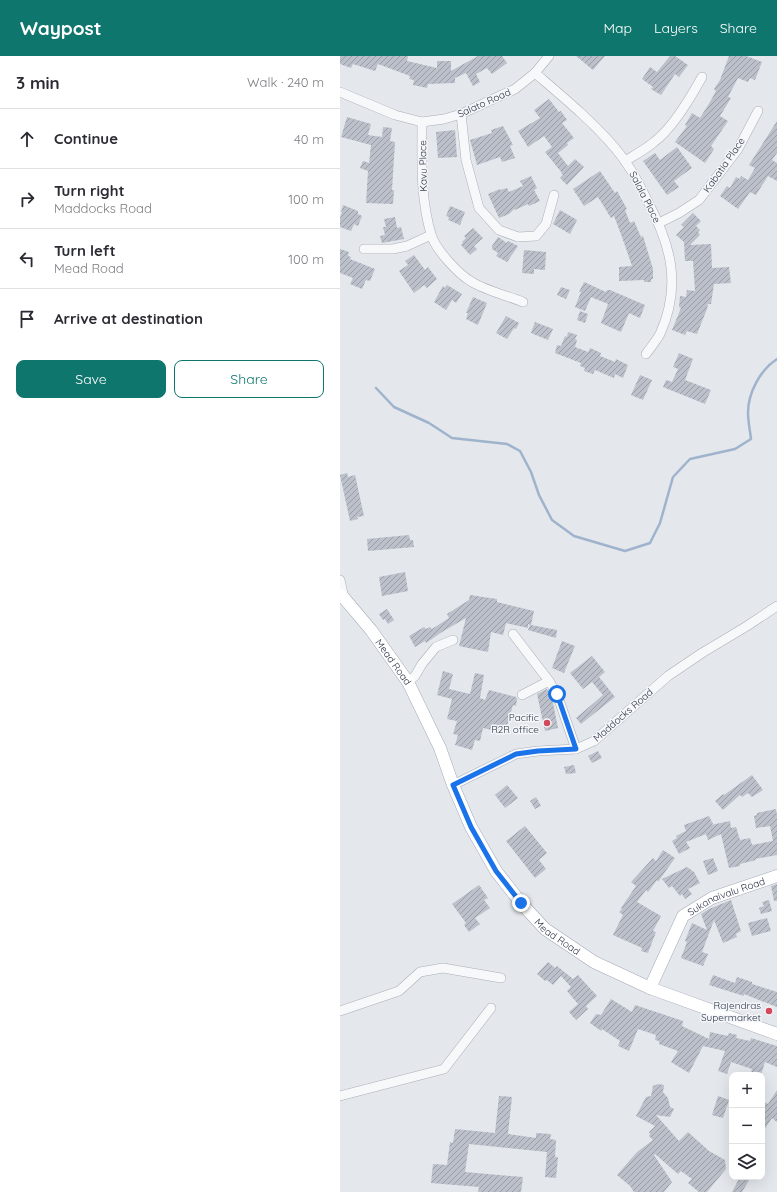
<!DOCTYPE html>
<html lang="en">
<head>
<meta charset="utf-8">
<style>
  :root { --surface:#fff; --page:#f7f7f7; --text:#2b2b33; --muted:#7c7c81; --line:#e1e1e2; --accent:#0f766e }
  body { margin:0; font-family:Quicksand,sans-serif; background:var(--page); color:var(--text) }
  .controls { position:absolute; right:12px; bottom:12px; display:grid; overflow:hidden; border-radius:8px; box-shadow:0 4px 16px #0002 }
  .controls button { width:36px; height:36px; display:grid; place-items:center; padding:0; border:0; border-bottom:1px solid var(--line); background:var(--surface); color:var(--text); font:20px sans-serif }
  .stop { position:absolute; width:12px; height:12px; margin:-9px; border:3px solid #1a73e8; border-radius:50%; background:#fff }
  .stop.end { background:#1a73e8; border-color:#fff; box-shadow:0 1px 4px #0008 }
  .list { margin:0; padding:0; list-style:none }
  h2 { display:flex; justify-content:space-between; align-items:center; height:52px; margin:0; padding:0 16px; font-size:17px }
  h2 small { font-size:13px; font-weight:400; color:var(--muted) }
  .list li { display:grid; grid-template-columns:26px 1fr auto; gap:12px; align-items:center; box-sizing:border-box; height:60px; padding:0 16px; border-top:1px solid var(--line) }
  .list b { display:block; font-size:15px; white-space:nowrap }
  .list p { margin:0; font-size:13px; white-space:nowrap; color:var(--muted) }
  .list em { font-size:13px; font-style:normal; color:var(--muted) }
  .actions { display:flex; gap:8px; padding:12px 16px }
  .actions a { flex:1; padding:9px 0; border:1px solid var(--accent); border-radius:8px; text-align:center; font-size:14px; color:var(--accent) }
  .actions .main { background:var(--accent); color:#fff }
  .icon { flex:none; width:22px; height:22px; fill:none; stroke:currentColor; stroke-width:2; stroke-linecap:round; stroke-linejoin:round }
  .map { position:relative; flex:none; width:437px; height:1136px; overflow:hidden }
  header { display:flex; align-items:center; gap:24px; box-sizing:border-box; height:56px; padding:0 20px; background:var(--accent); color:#fff }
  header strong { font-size:19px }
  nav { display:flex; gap:22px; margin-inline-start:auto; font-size:14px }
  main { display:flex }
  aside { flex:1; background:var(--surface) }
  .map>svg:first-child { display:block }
</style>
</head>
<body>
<header>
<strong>Waypost</strong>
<nav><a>Map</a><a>Layers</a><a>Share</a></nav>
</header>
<main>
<aside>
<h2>3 min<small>Walk · 240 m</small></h2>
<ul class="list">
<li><svg class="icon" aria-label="ahead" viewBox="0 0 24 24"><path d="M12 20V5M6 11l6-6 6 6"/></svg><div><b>Continue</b></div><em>40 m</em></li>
<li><svg class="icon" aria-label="right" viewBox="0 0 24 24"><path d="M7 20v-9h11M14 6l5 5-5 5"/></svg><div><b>Turn right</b><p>Maddocks Road</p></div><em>100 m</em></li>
<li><svg class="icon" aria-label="left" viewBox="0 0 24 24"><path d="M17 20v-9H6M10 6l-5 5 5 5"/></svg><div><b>Turn left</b><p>Mead Road</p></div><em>100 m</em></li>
<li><svg class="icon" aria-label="arrive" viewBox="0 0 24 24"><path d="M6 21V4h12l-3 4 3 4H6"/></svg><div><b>Arrive at destination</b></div></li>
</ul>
<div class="actions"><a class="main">Save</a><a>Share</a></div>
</aside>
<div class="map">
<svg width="437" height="1136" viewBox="0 0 437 1136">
  <defs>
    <pattern id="building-hatch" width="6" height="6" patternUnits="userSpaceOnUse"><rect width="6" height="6" fill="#bbc0ca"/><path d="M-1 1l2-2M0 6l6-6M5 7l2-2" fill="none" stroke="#989da6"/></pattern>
  </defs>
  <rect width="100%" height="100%" fill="#e4e7ec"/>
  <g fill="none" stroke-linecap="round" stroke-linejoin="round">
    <path stroke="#9fb4cc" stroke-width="2.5" d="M 36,332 L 54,351 L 89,367 L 112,382 L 167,388 L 180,395 L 191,416 L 199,439 L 212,464 L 234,480 L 285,495 L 310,487 L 320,467 L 333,421 L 350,403 L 395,393 L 411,383 C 410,374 408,365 408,357 C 408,337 420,314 437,303"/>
  </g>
  <g fill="url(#building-hatch)">
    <polygon points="0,0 68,0 67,5 97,12 97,5 111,5 111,15 138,0 162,0 167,7 152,18 147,12 136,18 140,26 133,30 126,17 115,22 115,27 88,28 87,32 73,29 74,24 69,23 70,20 38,8 35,15 13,8 11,12 0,8"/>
    <polygon points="236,0 265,0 253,14"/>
    <polygon points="330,0 335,0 348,9 339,21 335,18 321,39 311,33 313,31 302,23 310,11 317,16"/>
    <polygon points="389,0 406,0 422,6 415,24 410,22 408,26 398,22 388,41 391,42 380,60 388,65 371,90 374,93 365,107 335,86 347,70 345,69 352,57 360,62 370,46 376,35 374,33 380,24"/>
    <polygon points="209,43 219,56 221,55 227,64 222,67 234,82 227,87 228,89 218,97 228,110 235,103 244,111 227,129 220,122 223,119 221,117 222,117 205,96 212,91 204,80 188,91 178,75 200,62 194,54"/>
    <polygon points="7,61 31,68 28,79 42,81 43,71 52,72 50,85 55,86 52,134 54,134 53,148 26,147 28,115 20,112 23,105 29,107 31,89 1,81"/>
    <polygon points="437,65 437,97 432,104 437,107 437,125 428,120 416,139 410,136 398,153 380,140 387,130 390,132 396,121 400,123 401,120 408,124 415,112 409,109"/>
    <polygon points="163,70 173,89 170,90 175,102 162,106 160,101 137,109 130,84 152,77 151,74"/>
    <polygon points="115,74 117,101 98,102 96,76"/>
    <polygon points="337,91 352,112 334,125 339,131 327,139 303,105 315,97 320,104"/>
    <polygon points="260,115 275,137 277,135 287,153 285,154 290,167 294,165 301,181 303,180 313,213 313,223 311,223 311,226 304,226 304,224 279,225 279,211 292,210 282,181 274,160 271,162 258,141 244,150 233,133"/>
    <polygon points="191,120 197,132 194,134 200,145 189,150 188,148 175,154 174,153 169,158 159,162 148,138 160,133 160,134 167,132 169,136 183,130 180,125"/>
    <polygon points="3,149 18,155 18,158 22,160 18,170 14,168 11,175 0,171 0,162 2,156 1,156"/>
    <polygon points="110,150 125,156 120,169 108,164 109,161 106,160"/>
    <polygon points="220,154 237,164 230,178 213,168"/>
    <polygon points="353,157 361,165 356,170 360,174 358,176 360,179 350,189 371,188 372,212 389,211 391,227 374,228 371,248 368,248 367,253 357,278 347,275 345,279 332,274 341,252 339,251 340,240 346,241 347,234 355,235 353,205 345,205 344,186 336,179 344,171 341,169"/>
    <polygon points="55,161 57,172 61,171 64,183 42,187 40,180 45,179 43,171 46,171 44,163"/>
    <polygon points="133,172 143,182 134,190 137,193 130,199 121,189 123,187 122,186 126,182 124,180"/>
    <polygon points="158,181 167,187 168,185 178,190 167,206 156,200 158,197 152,193 152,190"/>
    <polygon points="0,193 9,196 8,200 11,201 10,203 35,213 30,225 26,224 22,233 10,228 13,222 0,217"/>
    <polygon points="184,194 206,196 205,214 194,213 194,218 182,217"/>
    <polygon points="74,199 85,214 88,211 97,223 87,232 84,229 74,237 59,215 68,209 65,205"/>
    <polygon points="244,226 266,236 267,234 270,234 305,249 300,262 289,257 281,276 261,267 268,248 251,241 245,255 235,251 241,236 239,236"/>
    <polygon points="107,229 122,238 116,247 112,244 106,254 94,246 103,230 105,232"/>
    <polygon points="221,231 230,234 226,243 217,239"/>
    <polygon points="133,241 147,247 138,269 126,263 128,257 126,257"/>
    <polygon points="240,255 248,258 245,267 237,264"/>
    <polygon points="166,260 179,267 176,273 174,272 167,283 156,277"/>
    <polygon points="195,266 213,273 208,284 191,277"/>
    <polygon points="228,276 237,279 235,283 237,284 235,291 248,296 250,292 261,297 260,300 275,306 276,303 288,309 283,322 275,318 274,322 255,314 253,318 244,315 245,312 240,310 241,307 215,297 217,289 221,290 225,280 227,281"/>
    <polygon points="339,297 353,303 345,324 371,334 365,348 323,331 326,324 332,326 338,313 333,311"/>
    <polygon points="300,319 312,324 303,344 291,339"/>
    <polygon points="7,417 8,421 15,419 24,460 17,461 18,463 10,465 0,419"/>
    <polygon points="69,479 70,484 73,484 74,491 28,495 27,483"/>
    <polygon points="65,516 68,535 42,540 39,521"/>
    <polygon points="130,539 157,543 157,546 194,555 191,569 217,574 216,582 188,574 190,569 188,568 188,572 166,567 163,579 151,576 148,596 119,590 126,562 102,576 86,587 85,585 75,591 69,580 84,571 86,573 90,571 92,573 109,562 107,558 129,544"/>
    <polygon points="47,553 54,564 48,568 45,563 43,564 39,558"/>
    <polygon points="222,585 235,590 224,617 212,612"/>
    <polygon points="252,600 265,616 259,621 275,641 241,668 236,662 263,639 252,626 243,633 230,617"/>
    <polygon points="103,615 113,618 109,633 130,638 135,617 144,619 140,642 145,644 149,634 176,641 177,643 176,650 173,649 165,677 143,672 140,685 135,684 132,694 115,689 118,679 113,678 117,665 107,663 112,643 97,639"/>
    <polygon points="207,633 212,642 218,672 205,675 197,638"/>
    <polygon points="258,695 262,702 252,707 248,700"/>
    <polygon points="234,709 236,717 226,718 224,711"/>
    <polygon points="412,719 423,734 412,741 408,737 402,741 400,739 383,754 375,745 383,738 384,739"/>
    <polygon points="167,729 178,742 165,752 155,739"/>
    <polygon points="196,741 201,750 195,753 190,745"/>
    <polygon points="436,753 437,759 437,799 415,803 416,804 400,808 400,810 389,812 381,778 368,784 366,778 346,786 350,792 339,798 332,785 337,782 336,780 346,775 344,769 369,760 373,768 371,769 390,765 391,772 396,771 400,784 410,782 412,789 433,785 430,770 416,772 414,760 417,759 417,757"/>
    <polygon points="185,770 207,797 199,804 206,813 195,822 166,785"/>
    <polygon points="323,794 335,802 318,826 317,824 308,836 306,834 297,846 321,860 313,875 316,876 308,897 301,895 302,892 273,879 283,859 279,856 282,853 281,852 296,830 291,826 313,802 316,805"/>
    <polygon points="373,802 378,815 368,819 363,805"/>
    <polygon points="347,811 354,816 360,827 348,833 352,838 345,843 342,838 340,840 332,830 329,832 322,823"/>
    <polygon points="437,828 437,845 434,845 431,830"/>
    <polygon points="139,829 148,842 144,844 150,852 135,862 140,868 129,876 124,869 126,867 112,848"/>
    <polygon points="391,844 401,875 396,878 397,881 383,887 374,864 362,896 368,898 363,910 341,902 347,886 345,885 352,867 367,874 361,858 369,853"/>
    <polygon points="429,844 432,855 421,858 419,852 424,850 422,846"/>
    <polygon points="427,862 431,875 412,880 408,867"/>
    <polygon points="208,906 215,912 217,910 233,923 238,919 257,940 246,950 248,953 236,964 229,956 238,948 227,935 231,931 221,920 213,929 207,924 205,925 197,918"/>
    <polygon points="373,919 395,927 397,921 412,926 412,928 437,936 437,951 404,938 404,940 369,929"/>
    <polygon points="271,943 292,956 295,949 343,965 342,970 369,983 370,976 388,980 389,977 397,979 396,982 410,985 411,982 437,990 437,1011 425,1006 421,1019 410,1019 412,1013 391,1006 387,1018 378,1015 385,995 363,990 349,1017 331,1006 338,995 319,988 319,985 315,984 316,979 298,973 289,995 278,990 280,985 262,973 261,975 250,967 256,958 261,959"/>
    <polygon points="318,1028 324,1029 323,1036 328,1042 330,1051 334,1053 330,1061 316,1059 339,1085 348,1076 369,1095 385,1104 386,1113 367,1136 359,1136 348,1127 352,1123 341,1115 338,1118 315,1098 314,1099 332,1126 324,1136 294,1136 290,1130 277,1119 297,1096 313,1084 309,1080 310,1078 309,1076 315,1070 296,1060 306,1041 311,1040 313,1030"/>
    <polygon points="437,1034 437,1066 432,1062 422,1077 422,1045 428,1048"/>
    <polygon points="159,1040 172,1041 168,1078 196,1082 196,1077 211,1078 210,1083 216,1084 215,1101 218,1101 216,1122 205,1121 207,1096 129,1088 125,1116 183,1121 181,1136 138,1136 139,1131 91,1127 93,1108 107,1109 110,1086 113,1087 115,1073 155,1077"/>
    <polygon points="378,1040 389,1044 383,1062 372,1059"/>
    <polygon points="400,1121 411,1121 402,1136 392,1136"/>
  </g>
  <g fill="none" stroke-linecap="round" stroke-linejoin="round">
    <g stroke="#a9aeb7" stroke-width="10">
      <g id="minor">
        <path d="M 195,17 C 223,41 251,64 275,92 C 289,108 298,125 307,144 C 331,189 342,229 320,278 C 316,285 311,291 306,298"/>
        <polyline points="0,36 55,59 82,66 104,63 121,58 175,33 195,17 209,0"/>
        <polyline points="121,58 126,104 139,152 159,174 178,181 196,180 206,168 214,139"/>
        <path d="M 82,66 C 82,103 80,141 91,178 C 95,193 118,218 132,226 C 145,234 168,240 183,246"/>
        <path d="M 285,105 C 295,99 306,93 314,86 C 333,72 351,41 362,21"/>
        <polyline points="319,167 339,157 359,144 398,93 418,55"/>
        <polyline points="24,193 53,193 67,190 91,179"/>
        <polyline points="0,524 4,542"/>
        <polyline points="173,578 209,625"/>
        <polyline points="68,626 75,620 82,608 96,591 113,584"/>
        <polyline points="182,639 209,625 217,638 236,693"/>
        <polyline points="113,729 176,698 198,695 236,693 254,685 328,620 362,597 407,570 437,550"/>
        <polyline points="0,955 59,935 80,916 103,912 161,922"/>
        <polyline points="0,1040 104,1013 151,952"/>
      </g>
    </g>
    <g stroke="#a3abb8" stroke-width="13">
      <g id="major">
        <path id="s1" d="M 0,539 L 4,542 L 31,574 L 68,626 L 100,692 L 113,729 L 131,771 L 156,815 L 181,847 L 205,873 L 254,906 L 310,932 L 437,978"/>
        <path id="s2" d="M 310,932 L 343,860 L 372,842 L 437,820"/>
      </g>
    </g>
    <use href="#minor" stroke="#f7f8fa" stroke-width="9"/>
    <use href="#major" stroke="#fff" stroke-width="12"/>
  </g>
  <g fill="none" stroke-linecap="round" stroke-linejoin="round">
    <polyline stroke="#1a73e8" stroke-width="5" points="181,847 156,815 131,771 113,729 176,698 198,695 236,693 217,638"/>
  </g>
  <g fill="#d1495b" stroke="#f4f6f9" stroke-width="1.5">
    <circle cx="207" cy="667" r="4"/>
    <circle cx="429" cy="955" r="4"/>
  </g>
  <g text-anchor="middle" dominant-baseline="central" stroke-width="3" stroke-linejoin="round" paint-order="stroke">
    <g font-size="10" fill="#2b3445" stroke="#f4f6f9">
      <text transform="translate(144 47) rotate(-24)">Salato Road</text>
      <text transform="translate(384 109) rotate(-55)">Kabatia Place</text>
      <text transform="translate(83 110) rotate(-91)">Kavu Place</text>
      <text transform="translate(305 141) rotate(63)">Salala Place</text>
      <text stroke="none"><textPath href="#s1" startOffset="86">Mead Road</textPath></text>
      <text transform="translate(283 659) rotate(-41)">Maddocks Road</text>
      <text stroke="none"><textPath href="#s2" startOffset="127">Sukanaivalu Road</textPath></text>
      <text stroke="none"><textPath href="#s1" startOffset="410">Mead Road</textPath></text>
    </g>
    <g font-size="10" fill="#2b3445" stroke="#f4f6f9" text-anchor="end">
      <text x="199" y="661">Pacific<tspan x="199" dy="12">R2R office</tspan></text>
      <text x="421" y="949">Rajendras<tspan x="421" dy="12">Supermarket</tspan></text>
    </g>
  </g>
</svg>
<div class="controls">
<button>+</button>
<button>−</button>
<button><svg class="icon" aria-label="layers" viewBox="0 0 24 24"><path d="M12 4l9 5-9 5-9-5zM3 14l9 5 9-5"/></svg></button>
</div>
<div class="stop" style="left:217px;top:638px"></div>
<div class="stop end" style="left:181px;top:847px"></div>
</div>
</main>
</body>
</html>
